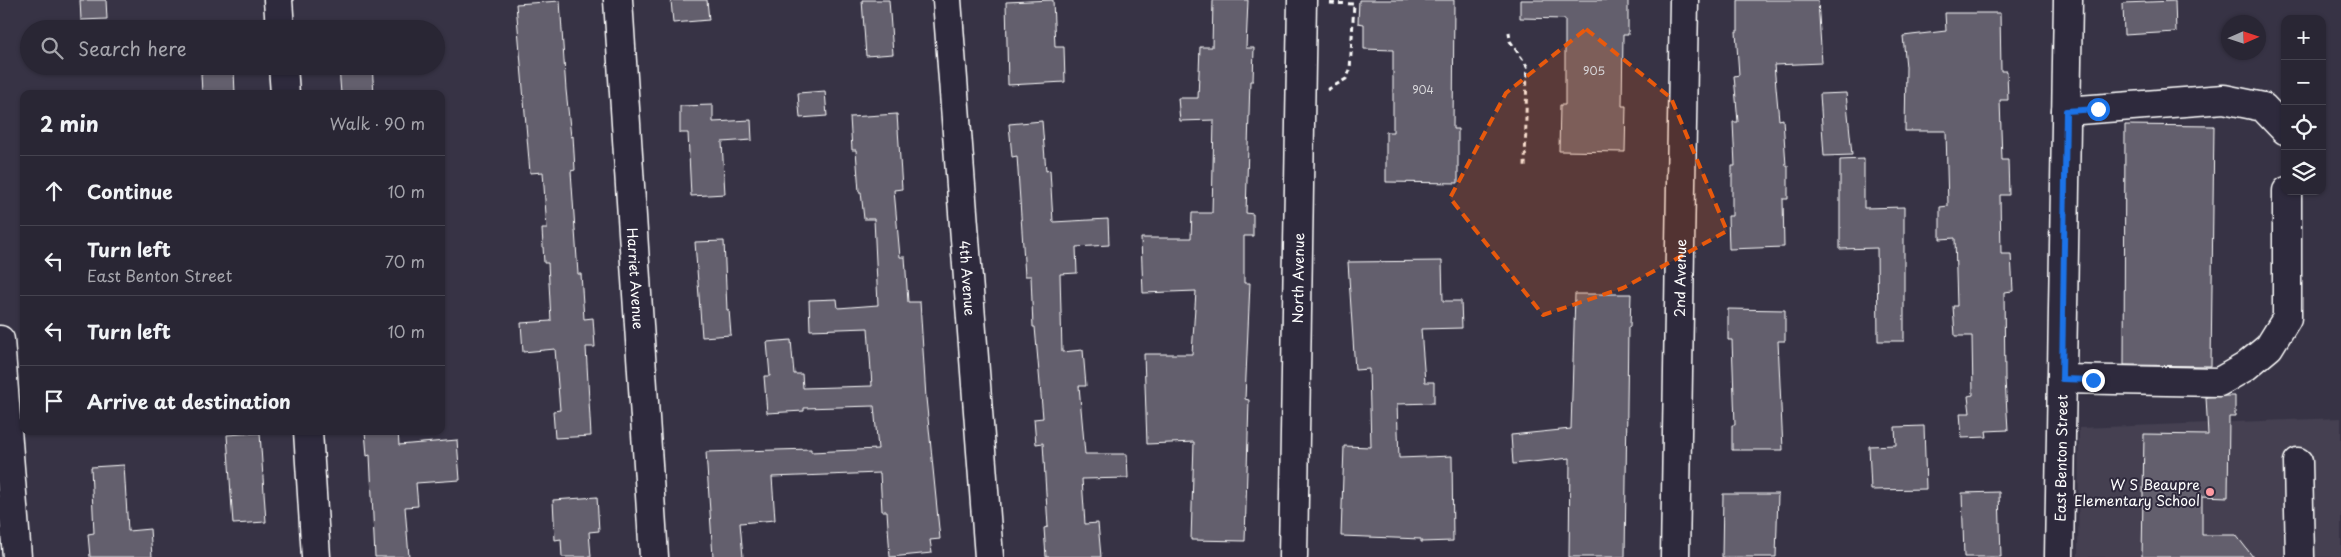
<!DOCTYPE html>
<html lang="en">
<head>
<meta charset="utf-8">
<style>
  :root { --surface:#292634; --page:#312e3c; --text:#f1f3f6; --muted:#a5a5ac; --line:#45434f }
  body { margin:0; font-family:"Playpen Sans",sans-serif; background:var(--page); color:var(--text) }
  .controls { position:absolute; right:15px; top:15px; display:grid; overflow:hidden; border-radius:10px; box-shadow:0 1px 4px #0004 }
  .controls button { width:45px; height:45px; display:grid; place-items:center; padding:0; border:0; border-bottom:1px solid var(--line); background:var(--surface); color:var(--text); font:25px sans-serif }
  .compass { position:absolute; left:2221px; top:15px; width:45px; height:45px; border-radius:50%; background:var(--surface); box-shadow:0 1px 4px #0004; rotate:87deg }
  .stop { position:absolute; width:15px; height:15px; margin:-11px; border:4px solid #1a73e8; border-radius:50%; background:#fff }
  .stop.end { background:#1a73e8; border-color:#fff; box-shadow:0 1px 5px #0008 }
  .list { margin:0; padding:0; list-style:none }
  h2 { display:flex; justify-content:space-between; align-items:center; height:65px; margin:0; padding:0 20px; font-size:21px }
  h2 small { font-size:16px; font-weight:400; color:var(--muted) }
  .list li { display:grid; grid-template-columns:32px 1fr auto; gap:15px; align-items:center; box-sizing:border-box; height:70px; padding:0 20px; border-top:1px solid var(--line) }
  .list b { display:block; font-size:19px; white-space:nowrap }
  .list p { margin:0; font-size:16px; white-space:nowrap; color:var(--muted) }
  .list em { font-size:16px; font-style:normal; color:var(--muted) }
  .icon { flex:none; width:28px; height:28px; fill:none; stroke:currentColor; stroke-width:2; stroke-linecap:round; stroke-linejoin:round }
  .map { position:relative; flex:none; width:2341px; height:557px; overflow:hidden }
  .search { position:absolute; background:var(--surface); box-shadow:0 1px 4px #0004; left:20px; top:20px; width:425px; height:55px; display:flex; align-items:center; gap:12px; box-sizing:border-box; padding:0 18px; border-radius:28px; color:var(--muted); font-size:19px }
  .panel { position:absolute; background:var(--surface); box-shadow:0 1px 4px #0004; left:20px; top:90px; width:425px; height:345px; border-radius:10px }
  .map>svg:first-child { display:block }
</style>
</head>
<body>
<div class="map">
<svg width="2341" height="557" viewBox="0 0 2341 557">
  <rect width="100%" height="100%" fill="#373345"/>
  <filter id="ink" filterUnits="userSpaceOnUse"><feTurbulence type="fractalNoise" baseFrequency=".02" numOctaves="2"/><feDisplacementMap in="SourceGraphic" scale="10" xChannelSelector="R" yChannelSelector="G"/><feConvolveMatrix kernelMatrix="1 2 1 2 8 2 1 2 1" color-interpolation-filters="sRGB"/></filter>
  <g filter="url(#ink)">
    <polygon fill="#444051" points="2341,418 2341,557 2078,557 2079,428"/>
    <g fill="#635f6d" stroke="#fff">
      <polygon points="80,0 106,0 107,19 81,20"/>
      <polygon points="671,0 707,0 709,20 673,23"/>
      <polygon points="862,0 889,0 893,54 866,56"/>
      <polygon points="1053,0 1055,47 1064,47 1065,82 1008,85 1006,2"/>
      <polygon points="1213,0 1248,0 1246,48 1254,48 1253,81 1250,81 1246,213 1253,214 1253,236 1244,236 1244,283 1250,283 1245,399 1249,400 1245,541 1191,540 1194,442 1147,444 1144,354 1192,354 1196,291 1143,293 1141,238 1191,238 1192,213 1212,213 1214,120 1180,121 1178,98 1198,98 1200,47 1212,47"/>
      <polygon points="1359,0 1454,0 1453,129 1458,129 1458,183 1386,182 1386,132 1393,132 1393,50 1364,49 1364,24 1358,23"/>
      <polygon points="1520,0 1628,0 1628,35 1623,35 1622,106 1626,106 1625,152 1559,151 1560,105 1565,105 1565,19 1520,18"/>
      <polygon points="1738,0 1818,0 1822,63 1774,65 1779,120 1783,119 1786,166 1788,166 1788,199 1783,199 1784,247 1729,249 1728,216 1732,216 1732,166 1735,166 1733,122 1738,122 1734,76 1739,75 1736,31 1738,31"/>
      <polygon points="560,1 566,90 571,137 573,136 575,170 571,171 578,274 581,274 584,319 593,318 595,347 586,347 591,436 555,438 553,411 560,410 555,349 523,352 521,323 551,321 548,263 544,263 542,229 547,229 543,172 530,173 516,4"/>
      <polygon points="2175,1 2176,32 2124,35 2123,3"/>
      <polygon points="1945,13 2000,13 2001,71 2007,71 2008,100 2000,100 2002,160 2008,160 2009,195 2000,195 2001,254 2011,254 2013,291 2004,292 2005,379 2008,430 1986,431 1987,437 1962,438 1960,413 1970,413 1968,396 1973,395 1972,336 1955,336 1953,306 1957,306 1955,238 1940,239 1940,207 1948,206 1946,131 1905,131 1906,67 1903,36 1946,31"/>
      <polygon points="372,66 374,94 341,94 339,67"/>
      <polygon points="234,71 235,94 202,94 201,73"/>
      <polygon points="825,91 827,116 800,118 798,93"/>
      <polygon points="1846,93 1852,155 1824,156 1820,94"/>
      <polygon points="713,105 713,122 751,120 752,140 722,142 725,194 691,196 688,133 680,133 680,106"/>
      <polygon points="897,114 902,189 894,190 900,257 905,257 908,302 920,302 926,398 940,539 930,540 932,553 890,557 887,511 882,511 880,473 772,477 775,520 740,523 743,557 713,557 706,452 811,449 811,452 878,449 874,406 804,408 804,411 767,413 764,376 770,376 767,342 791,340 794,374 802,374 803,388 872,386 868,328 810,330 809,300 837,299 838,308 878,305 874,219 864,219 861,192 859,192 856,150 852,150 850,117"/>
      <polygon points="1042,121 1046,171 1050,170 1053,222 1108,219 1109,245 1076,247 1077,273 1060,274 1062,352 1083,350 1086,386 1079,386 1085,454 1127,454 1128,478 1082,479 1085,524 1098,523 1101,557 1046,557 1044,528 1048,527 1043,443 1036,444 1034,419 1043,418 1035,327 1033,327 1031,276 1025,276 1017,156 1012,157 1009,124"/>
      <polygon points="2125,125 2214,126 2211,366 2124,365"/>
      <polygon points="1864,159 1864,208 1904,207 1904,341 1878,341 1877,248 1840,249 1840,160"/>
      <polygon points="724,241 727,310 729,310 731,335 702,337 695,242"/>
      <polygon points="1442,261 1443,301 1461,301 1462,328 1421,329 1425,382 1434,382 1434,403 1397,404 1399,458 1452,456 1453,541 1421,542 1421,539 1341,536 1344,446 1371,447 1369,369 1355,370 1348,262"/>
      <polygon points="1575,294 1631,294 1630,327 1628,327 1625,557 1569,557 1570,458 1513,464 1511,435 1571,429"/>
      <polygon points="1728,309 1785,310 1785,341 1778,341 1783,450 1732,450 1732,425 1735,425 1732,340 1728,340"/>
      <polygon points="2224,396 2235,396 2235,417 2229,417 2228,497 2202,496 2202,535 2236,535 2253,557 2142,557 2144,434 2208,435 2206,397"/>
      <polygon points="1924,426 1926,489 1871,490 1869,446 1896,445 1895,427"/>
      <polygon points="365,431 398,431 399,445 457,440 460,480 416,483 418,506 405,507 409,557 375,557 370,455 367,456"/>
      <polygon points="260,433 266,522 233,524 227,435"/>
      <polygon points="124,465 128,531 150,529 152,557 90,557 88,534 94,533 91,467"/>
      <polygon points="1999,492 2001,557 1964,557 1962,493"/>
      <polygon points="1723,494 1778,494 1776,557 1722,557"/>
      <polygon points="597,497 599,531 589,532 591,557 562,557 561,539 555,540 553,500"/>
    </g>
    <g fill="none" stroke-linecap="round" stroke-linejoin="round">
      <g stroke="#fff" stroke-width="31">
        <g id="minor">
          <polyline points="278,0 280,29"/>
          <path id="s1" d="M 618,0 L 654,557"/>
          <path id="s2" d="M 947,0 L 989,557"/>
          <polyline points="283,66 285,94"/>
          <polyline points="2066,111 2224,99 2263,107 2285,130"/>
          <polyline points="0,340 17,557"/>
          <polyline points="2062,379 2219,382 2245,367 2269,347 2287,318 2287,191"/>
          <polyline points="308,431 316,557"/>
          <polyline points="2298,462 2300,557"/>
          <path id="s3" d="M 1293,557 L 1302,0"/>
          <path id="s4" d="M 1675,557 L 1684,0"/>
          <path id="s5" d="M 2059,557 L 2068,0"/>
        </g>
      </g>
      <g stroke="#fff" stroke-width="3" stroke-dasharray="5 4" stroke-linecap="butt">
        <polyline points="1509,32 1510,41 1527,66 1525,170"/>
        <polyline points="1327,90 1346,79 1350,70 1354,4 1328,3"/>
      </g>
      <use href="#minor" stroke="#2f2a3d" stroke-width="28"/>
    </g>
  </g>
  <g fill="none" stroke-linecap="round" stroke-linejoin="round" filter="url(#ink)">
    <polyline stroke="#1a73e8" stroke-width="6" points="2093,380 2062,379 2066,111 2098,109"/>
  </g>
  <path fill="#e8590c" fill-opacity="0.2" stroke="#e8590c" stroke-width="4" stroke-dasharray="10 6" stroke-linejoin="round" d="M 1586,29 L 1671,98 L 1727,231 L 1623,288 L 1543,315 L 1450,198 L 1506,93 Z"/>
  <circle fill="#ff9aa2" stroke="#2f2a3d" stroke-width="2" cx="2210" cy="492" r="5"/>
  <g text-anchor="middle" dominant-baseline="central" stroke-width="4" stroke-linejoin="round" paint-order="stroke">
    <g font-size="11" fill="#d8d7da">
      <text x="1594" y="70">905</text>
      <text x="1423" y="89">904</text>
    </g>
    <g font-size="14" fill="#fff" stroke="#2f2a3d">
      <text stroke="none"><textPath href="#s2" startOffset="279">4th Avenue</textPath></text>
      <text stroke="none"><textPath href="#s3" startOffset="279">North Avenue</textPath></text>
      <text stroke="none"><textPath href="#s4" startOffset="279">2nd Avenue</textPath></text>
      <text stroke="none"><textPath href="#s1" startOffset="279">Harriet Avenue</textPath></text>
      <text stroke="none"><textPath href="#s5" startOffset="99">East Benton Street</textPath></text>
    </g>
    <g font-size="14" fill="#fff" stroke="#2f2a3d" text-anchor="end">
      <text x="2200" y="484">W S Beaupre<tspan x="2200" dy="16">Elementary School</tspan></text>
    </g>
  </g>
</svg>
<div class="controls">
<button>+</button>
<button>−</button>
<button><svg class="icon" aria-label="locate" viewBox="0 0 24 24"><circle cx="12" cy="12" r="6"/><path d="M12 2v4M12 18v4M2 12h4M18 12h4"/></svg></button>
<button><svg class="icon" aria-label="layers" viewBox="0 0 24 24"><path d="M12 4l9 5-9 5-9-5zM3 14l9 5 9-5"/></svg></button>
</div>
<svg class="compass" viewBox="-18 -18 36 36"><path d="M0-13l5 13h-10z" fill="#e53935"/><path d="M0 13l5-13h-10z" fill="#a5a5ac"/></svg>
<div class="stop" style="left:2098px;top:109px"></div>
<div class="stop end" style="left:2093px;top:380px"></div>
<div class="search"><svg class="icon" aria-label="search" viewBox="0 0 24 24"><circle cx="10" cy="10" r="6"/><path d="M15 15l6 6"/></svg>Search here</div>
<section class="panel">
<h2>2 min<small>Walk · 90 m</small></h2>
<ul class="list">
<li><svg class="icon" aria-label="ahead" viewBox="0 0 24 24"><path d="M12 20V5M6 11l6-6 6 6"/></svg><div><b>Continue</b></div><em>10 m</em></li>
<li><svg class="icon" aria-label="left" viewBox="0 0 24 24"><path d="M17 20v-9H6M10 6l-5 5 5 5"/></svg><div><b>Turn left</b><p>East Benton Street</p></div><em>70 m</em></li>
<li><svg class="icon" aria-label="left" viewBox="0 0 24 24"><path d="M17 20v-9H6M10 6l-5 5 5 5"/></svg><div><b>Turn left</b></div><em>10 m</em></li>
<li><svg class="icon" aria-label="arrive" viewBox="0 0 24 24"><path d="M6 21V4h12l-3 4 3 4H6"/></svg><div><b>Arrive at destination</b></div></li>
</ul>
</section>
</div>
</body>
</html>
